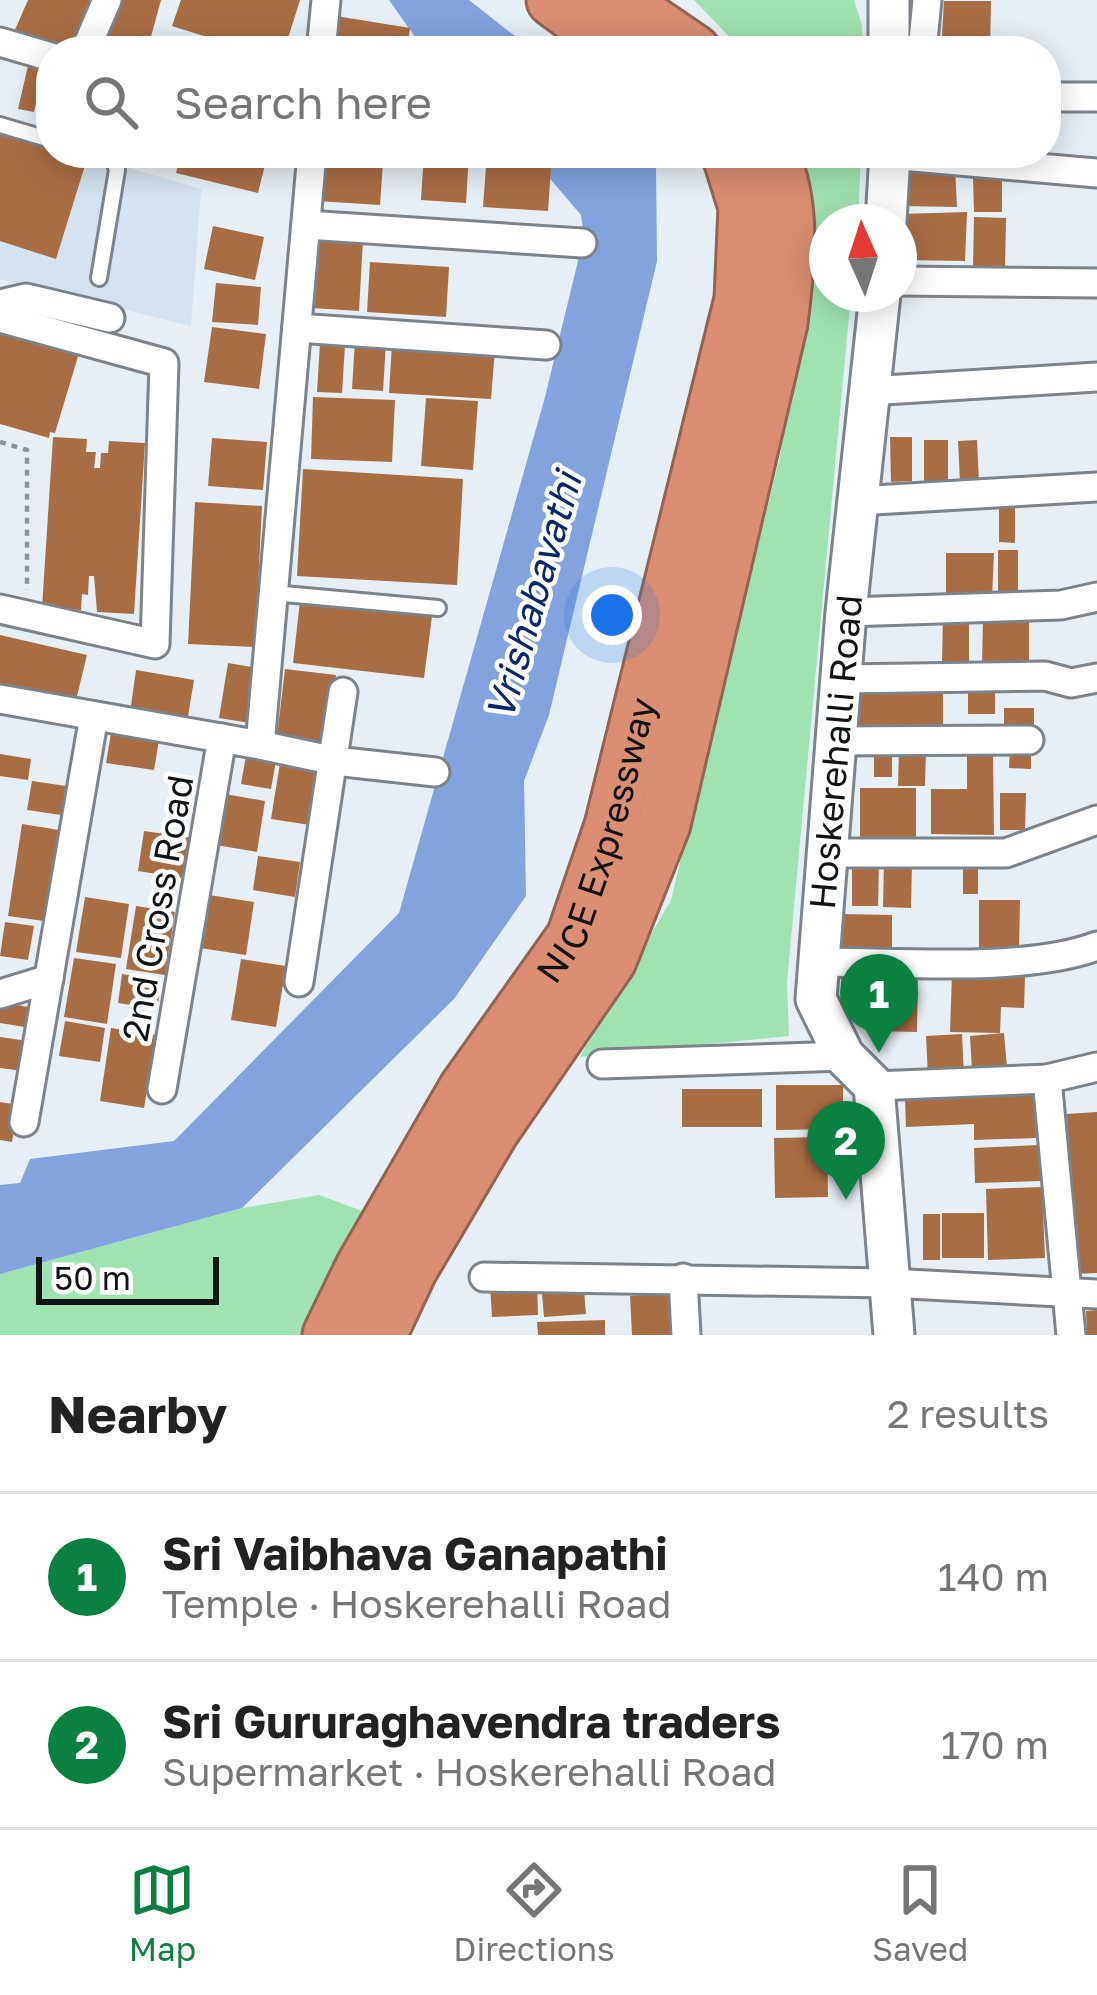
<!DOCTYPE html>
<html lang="en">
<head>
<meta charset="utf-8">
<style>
  :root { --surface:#fff; --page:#f2f2f2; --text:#222; --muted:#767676; --line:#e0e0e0; --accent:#0b8043 }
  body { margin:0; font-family:"Golos Text",sans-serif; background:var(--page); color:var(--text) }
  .compass { position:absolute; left:809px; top:204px; width:108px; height:108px; border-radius:50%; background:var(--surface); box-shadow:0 6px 30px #0003; rotate:357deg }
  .scale { position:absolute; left:36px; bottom:30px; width:183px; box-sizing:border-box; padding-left:12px; border:6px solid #111416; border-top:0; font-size:33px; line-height:42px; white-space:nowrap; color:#111416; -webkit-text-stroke:9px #fff; paint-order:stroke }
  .you { position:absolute; left:612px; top:615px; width:42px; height:42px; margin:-30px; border:9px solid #fff; border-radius:50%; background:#1a73e8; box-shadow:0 0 0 18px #1a73e833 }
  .badge { display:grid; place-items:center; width:78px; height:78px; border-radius:50%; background:var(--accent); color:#fff; font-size:39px; font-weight:700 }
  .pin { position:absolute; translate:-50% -99px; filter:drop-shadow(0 3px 6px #0008) }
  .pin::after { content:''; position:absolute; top:63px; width:42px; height:36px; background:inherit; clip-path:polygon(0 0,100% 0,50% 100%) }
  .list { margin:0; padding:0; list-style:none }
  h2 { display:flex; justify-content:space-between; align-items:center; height:156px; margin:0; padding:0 48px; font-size:51px }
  h2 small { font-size:39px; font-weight:400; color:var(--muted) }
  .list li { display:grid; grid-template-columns:78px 1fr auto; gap:36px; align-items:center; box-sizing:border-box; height:168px; padding:0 48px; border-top:3px solid var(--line) }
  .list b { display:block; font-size:45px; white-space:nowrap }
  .list p { margin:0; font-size:39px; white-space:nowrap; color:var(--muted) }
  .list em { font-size:39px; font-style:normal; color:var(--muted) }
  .icon { flex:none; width:66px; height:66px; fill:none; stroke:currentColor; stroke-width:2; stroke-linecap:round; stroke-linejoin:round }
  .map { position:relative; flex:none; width:1097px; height:1335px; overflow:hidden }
  .search { position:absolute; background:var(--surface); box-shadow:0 6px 30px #0003; left:36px; right:36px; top:36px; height:132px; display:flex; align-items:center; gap:30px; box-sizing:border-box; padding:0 42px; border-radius:48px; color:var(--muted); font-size:45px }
  .sheet { height:492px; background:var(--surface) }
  nav { display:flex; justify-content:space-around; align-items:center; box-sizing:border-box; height:168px; border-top:3px solid var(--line); background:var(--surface); font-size:33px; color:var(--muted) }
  nav a { display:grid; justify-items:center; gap:6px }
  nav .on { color:var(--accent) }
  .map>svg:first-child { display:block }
</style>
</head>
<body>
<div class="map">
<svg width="1097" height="1335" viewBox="0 0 1097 1335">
  <rect width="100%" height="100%" fill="#e6eff6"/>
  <polygon fill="#d4e3ef" points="0,130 51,145 51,153 79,153 201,189 191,326 0,279"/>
  <g fill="#a0e3b3">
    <polygon points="694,0 854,0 862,25 863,51 743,51"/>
    <polygon points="793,153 861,153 858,222 827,222 827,294 851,294 787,982 789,1036 580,1057 671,900 781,452 804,249"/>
    <polygon points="319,1195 365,1212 303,1335 0,1335 0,1274 242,1208"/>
  </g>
  <g fill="#83a3df">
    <polygon points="389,0 469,0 534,51 425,51"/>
    <polygon points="528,153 645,153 656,167 657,261 549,715 524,781 526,896 454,999 242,1208 0,1274 0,1185 20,1183 30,1159 174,1141 399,913 545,397 584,236 581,215"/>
  </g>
  <g fill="#a96d44">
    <polygon points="28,0 95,0 73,51 60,51 14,32"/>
    <polygon points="119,0 161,0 147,51 107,44"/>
    <polygon points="181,0 300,0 284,51 251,51 172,26"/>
    <polygon points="944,1 991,1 990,51 941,51"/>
    <polygon points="336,16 410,28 407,51 330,51"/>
    <polygon points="30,57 46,61 34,112 18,109"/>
    <polygon points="0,132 51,148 51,153 87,159 56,259 0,241"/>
    <polygon points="181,153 268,153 258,193 176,173"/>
    <polygon points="424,153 469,153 466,203 421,200"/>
    <polygon points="487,153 552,153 548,211 483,207"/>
    <polygon points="319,159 383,163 380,205 317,201"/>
    <polygon points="903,165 955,166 957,207 902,206"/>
    <polygon points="973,177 1002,177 1002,212 974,212"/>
    <polygon points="967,212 965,261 901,260 901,214"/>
    <polygon points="974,217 1006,218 1005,269 973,268"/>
    <polygon points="213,226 264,237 255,280 204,269"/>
    <polygon points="316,237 363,240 359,311 312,308"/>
    <polygon points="370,262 449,267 446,317 367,312"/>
    <polygon points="216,283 261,287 258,325 212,322"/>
    <polygon points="212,327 266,334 259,389 204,382"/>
    <polygon points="0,330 79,353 55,433 50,432 49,438 0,424"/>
    <polygon points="355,340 386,342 383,391 352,389"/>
    <polygon points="320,343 345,345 342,393 317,392"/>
    <polygon points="392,343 495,349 491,399 389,393"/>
    <polygon points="313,397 395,400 392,462 311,459"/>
    <polygon points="426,398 478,401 473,470 421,466"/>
    <polygon points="53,437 87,439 86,452 96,452 94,468 100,468 101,453 108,453 109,441 145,443 134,614 97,612 94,576 89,576 88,595 82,594 81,610 42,608"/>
    <polygon points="890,437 912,437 912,481 891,482"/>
    <polygon points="212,438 267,442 263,490 208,486"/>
    <polygon points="924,440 948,440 948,484 924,485"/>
    <polygon points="977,440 979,482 960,482 958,441"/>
    <polygon points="303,469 463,479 457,585 297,576"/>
    <polygon points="195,502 262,506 255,647 188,644"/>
    <polygon points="999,504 1015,505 1015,543 999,542"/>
    <polygon points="998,550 1018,550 1018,599 998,598"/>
    <polygon points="946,553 994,553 992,598 946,599"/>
    <polygon points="300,601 432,616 424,678 293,663"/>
    <polygon points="943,613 969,614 969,662 942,662"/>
    <polygon points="983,617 1029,617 1029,667 982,666"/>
    <polygon points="0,635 87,655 75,704 0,686"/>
    <polygon points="228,663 258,668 250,723 219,718"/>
    <polygon points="285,669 336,675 327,751 276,745"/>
    <polygon points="136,670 194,680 187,722 130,713"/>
    <polygon points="858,684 943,685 943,734 858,733"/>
    <polygon points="968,684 995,685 995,714 968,714"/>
    <rect x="1004" y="708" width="30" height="16"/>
    <polygon points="112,727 160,734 154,770 106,763"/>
    <polygon points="1010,746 1031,746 1031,769 1009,768"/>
    <rect x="874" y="747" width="18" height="30"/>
    <polygon points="247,750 277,755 271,789 241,784"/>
    <polygon points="899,750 926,750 925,786 898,786"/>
    <polygon points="993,752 994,835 931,834 931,789 967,789 967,753"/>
    <polygon points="0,754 31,759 28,780 0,776"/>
    <polygon points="281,757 320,763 310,825 271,819"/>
    <polygon points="32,781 73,787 68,816 27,810"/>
    <polygon points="860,788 916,788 916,838 860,837"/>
    <polygon points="1000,793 1026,793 1025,830 1000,830"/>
    <polygon points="225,794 265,801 257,852 216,845"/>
    <polygon points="22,824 65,831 51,922 8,916"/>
    <polygon points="144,831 194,838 188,879 138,871"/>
    <polygon points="258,856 300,862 295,897 253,890"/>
    <rect x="963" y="861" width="15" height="33"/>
    <polygon points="852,862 879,863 878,906 852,906"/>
    <polygon points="884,862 912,863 911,908 883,907"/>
    <polygon points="209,895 254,902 246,955 200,948"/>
    <polygon points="85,897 129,904 121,958 76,952"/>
    <polygon points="979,900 1020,900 1019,950 979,950"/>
    <polygon points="136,906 175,912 165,975 126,969"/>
    <polygon points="841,914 892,915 892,954 841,954"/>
    <polygon points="5,922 34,926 28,960 0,956"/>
    <polygon points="74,958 116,964 107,1024 64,1017"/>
    <polygon points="241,959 286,966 276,1027 231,1020"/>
    <polygon points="841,965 918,971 917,1032 873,1031 874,1001 841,1000"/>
    <polygon points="122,974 162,980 157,1009 118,1003"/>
    <polygon points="952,974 1025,976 1024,1008 1001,1007 1000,1033 950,1032"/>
    <polygon points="0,1002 34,1008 31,1028 0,1023"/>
    <polygon points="65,1021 105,1028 100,1062 59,1056"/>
    <polygon points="111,1028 156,1035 144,1108 100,1101"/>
    <polygon points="1004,1033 1007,1068 972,1071 970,1036"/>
    <polygon points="962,1034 964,1075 928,1077 926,1036"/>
    <polygon points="0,1037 28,1041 23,1071 0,1068"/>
    <polygon points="776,1085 843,1085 843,1129 776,1130"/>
    <rect x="682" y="1089" width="80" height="38"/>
    <polygon points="1035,1091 1036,1138 974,1140 974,1124 906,1127 905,1100"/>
    <polygon points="0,1102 18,1105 12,1142 0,1140"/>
    <polygon points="1097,1112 1097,1273 1074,1274 1067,1114"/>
    <polygon points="827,1137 828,1197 775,1198 774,1138"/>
    <polygon points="863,1137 864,1173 834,1174 834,1138"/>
    <polygon points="1040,1145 1041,1181 975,1183 974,1148"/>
    <polygon points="1042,1187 1045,1258 988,1260 986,1189"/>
    <rect x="942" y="1213" width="42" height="45"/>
    <rect x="923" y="1214" width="17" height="46"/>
    <polygon points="583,1279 586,1314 544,1317 541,1282"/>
    <polygon points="537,1282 538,1315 492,1317 490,1285"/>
    <polygon points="668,1293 671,1335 632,1335 630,1296"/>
    <polygon points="1097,1310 1097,1335 1087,1335 1086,1311"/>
    <polygon points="605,1320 605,1335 538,1335 537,1322"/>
  </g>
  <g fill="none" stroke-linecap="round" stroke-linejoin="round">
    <g stroke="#7c838a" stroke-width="20">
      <g id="lane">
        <polyline points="0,125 51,140"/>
        <polyline points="97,153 114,161 117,170 99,278"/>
        <polyline points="273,593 438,608"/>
      </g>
    </g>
    <g stroke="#7c838a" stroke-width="33">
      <g id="street">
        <polyline points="0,42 51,57"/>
        <polyline points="85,51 107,0"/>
        <polyline points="321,51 326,0"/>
        <polyline points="922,51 927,0"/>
        <polyline points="1046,97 1097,97"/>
        <polyline points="890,155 1097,173"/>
        <polyline points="306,225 582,243"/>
        <polyline points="899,281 1097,283"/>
        <polyline points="0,304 26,298 110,318"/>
        <polyline points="0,318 164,363 155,644 0,609"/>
        <polyline points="297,328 546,345"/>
        <polyline points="868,391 1097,377"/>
        <polyline points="857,501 1097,487"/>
        <polyline points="846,612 1061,605 1097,597"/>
        <polyline points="840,679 1045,676 1071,683 1097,678"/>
        <polyline points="0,699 260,745 312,153"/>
        <polyline points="834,741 1029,740"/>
        <polyline points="260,745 335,761 435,772"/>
        <polyline points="826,853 1006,853 1097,820"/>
        <path d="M 819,962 C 897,962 1026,973 1097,946"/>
        <polyline points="299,982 343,692"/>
        <polyline points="0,994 49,979"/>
        <polyline points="602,1064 844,1056"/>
        <polyline points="1047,1079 1071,1335"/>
        <polyline points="874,1086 1047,1079 1097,1067"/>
        <polyline points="162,1089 222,738"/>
        <polyline points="24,1122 94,716"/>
        <polyline points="484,1277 889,1283 1097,1294"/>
        <polyline points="683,1278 686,1335"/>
      </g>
    </g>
    <g stroke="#7c838a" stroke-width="45">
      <g id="secondary">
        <polyline points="889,0 889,51"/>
        <polyline points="886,222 890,153"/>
        <polyline points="880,294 846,612 816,999 844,1056 874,1086 894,1335"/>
      </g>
    </g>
    <g stroke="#946351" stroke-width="57">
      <g id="highway">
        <polyline points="553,0 622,51"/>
        <polyline points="619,0 694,51"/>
        <path id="s1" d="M 329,1335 L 362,1267 L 465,1089 L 573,937 L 611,826 L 741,299 L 745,207 L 728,153"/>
        <path d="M 380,1335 L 411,1269 L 493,1130 L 610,960 L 664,824 L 781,323 C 788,267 796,205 771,153"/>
      </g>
    </g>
    <polyline stroke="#8d9499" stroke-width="4.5" stroke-dasharray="6 6" stroke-linecap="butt" points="0,442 27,450 27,590"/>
    <use href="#lane" stroke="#fff" stroke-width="14"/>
    <use href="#street" stroke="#fff" stroke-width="27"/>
    <use href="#secondary" stroke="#fff" stroke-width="39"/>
    <use href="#highway" stroke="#db8e71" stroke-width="51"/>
  </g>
  <g text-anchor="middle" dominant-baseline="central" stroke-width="9" stroke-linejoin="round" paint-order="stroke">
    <g font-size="36" fill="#111416" stroke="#fff">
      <text transform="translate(835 752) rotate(-85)">Hoskerehalli Road</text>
      <text stroke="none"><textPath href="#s1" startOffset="567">NICE Expressway</textPath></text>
      <text transform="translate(157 908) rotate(-80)">2nd Cross Road</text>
    </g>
    <g font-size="39" font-style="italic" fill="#08286d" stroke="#fff">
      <text transform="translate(533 596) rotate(-74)">Vrishabavathi</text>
    </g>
  </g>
</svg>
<svg class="compass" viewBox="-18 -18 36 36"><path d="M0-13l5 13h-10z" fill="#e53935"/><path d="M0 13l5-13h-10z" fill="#767676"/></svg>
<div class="scale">50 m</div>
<div class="you"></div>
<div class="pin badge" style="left:879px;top:1053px">1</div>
<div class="pin badge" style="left:846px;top:1200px">2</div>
<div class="search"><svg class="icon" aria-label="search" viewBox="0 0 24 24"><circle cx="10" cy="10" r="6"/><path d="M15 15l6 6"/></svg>Search here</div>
</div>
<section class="sheet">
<h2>Nearby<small>2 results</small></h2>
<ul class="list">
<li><span class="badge">1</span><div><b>Sri Vaibhava Ganapathi</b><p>Temple · Hoskerehalli Road</p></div><em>140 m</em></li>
<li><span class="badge">2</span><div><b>Sri Gururaghavendra traders</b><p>Supermarket · Hoskerehalli Road</p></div><em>170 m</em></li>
</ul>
</section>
<nav>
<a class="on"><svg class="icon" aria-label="map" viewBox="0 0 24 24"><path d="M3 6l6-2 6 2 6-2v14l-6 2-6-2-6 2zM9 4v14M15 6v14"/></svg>Map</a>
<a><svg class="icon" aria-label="directions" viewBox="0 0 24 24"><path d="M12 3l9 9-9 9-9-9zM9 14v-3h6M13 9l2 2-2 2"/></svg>Directions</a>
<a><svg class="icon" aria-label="saved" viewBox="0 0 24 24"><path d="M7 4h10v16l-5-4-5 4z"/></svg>Saved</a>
</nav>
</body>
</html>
